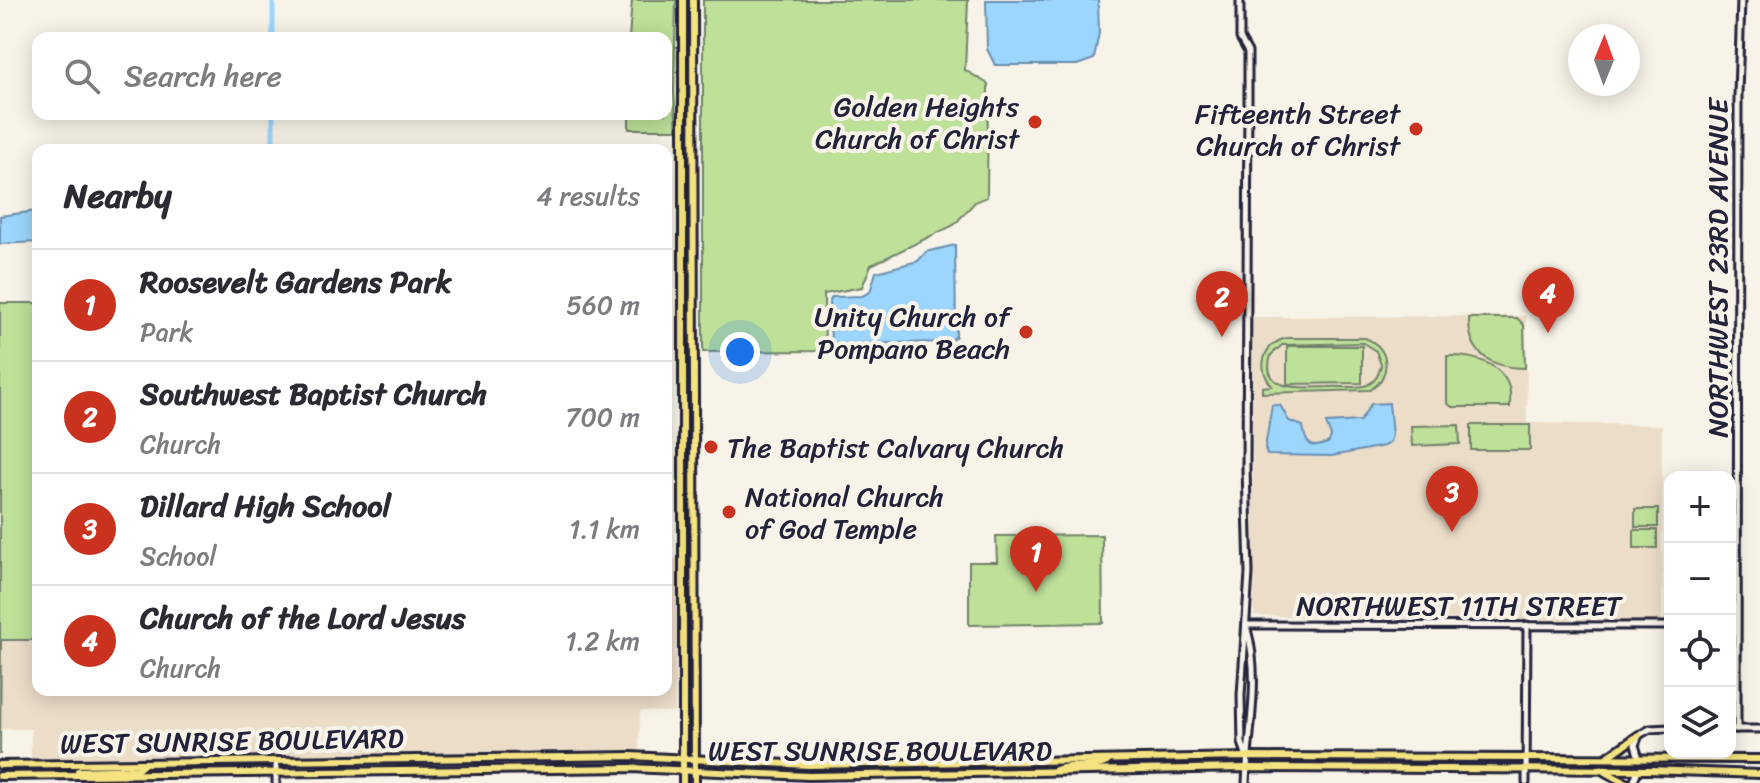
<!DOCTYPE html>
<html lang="en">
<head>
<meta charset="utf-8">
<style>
  :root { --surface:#fff; --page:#f2f2f3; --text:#2b2b33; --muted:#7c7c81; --line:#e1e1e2; --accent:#c8321e }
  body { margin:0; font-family:Sriracha,sans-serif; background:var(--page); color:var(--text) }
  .controls { position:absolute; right:24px; bottom:24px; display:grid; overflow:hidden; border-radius:16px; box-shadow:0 4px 20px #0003 }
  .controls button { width:72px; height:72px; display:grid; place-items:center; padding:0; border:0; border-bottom:2px solid var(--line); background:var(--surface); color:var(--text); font:40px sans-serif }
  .compass { position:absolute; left:1568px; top:24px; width:72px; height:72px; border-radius:50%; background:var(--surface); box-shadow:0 4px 20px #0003; rotate:1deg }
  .you { position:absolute; left:740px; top:352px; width:28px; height:28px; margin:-20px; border:6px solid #fff; border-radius:50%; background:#1a73e8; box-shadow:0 0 0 12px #1a73e833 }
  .badge { display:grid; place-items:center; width:52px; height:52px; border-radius:50%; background:var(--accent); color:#fff; font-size:26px; font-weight:700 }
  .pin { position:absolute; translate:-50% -66px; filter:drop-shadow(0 2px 4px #0008) }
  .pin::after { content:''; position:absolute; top:42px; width:28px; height:24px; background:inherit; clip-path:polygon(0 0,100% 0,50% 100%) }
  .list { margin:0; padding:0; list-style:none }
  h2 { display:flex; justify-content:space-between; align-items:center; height:104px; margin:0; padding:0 32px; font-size:34px }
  h2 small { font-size:26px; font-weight:400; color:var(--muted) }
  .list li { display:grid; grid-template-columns:52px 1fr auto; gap:24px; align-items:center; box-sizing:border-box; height:112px; padding:0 32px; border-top:2px solid var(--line) }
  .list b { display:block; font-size:30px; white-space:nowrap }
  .list p { margin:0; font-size:26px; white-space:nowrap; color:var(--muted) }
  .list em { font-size:26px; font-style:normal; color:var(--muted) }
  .icon { flex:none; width:44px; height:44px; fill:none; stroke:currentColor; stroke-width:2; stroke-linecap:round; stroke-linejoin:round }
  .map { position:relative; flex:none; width:1760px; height:783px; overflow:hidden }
  .search { position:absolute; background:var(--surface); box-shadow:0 4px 20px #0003; left:32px; top:32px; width:640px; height:88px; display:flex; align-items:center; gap:20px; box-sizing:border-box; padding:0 28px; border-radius:16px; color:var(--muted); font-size:30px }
  .panel { position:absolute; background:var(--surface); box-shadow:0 4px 20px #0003; left:32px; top:144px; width:640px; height:552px; border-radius:16px }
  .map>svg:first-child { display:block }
</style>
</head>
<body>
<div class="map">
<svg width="1760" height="783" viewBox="0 0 1760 783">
  <rect width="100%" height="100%" fill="#f7f3e8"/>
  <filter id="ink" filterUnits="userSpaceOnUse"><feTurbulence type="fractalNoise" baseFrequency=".0125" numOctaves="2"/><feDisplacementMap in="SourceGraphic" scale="16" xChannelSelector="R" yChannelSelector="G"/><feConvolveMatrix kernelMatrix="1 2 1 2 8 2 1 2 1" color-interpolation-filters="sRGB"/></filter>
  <g filter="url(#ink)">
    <g fill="#ecddc9">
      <polygon points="1526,316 1527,423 1662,425 1662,623 1254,616 1252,317"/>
      <polygon points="666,559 677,559 675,712 640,711 639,750 31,759 31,729 0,729 1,640 38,640 38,690 666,690"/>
    </g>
    <g fill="#bee099" stroke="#70816a" stroke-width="2" fill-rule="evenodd">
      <polygon points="632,0 676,0 674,92 677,129 629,129 629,114 666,114 666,38 629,38"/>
      <polygon points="703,0 968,0 965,70 988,84 987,197 975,202 954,225 871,265 862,287 824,294 825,351 703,352"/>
      <polygon points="0,303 38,303 38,640 1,640 0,755"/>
      <path d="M 1469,318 L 1517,318 L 1524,325 L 1525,368 C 1491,368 1468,354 1469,318 Z"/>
      <path d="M 1365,338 C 1390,347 1393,376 1370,390 L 1262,393 L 1262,387 L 1272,386 C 1256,367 1263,344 1287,338 ZM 1363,343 L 1376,351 L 1381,365 C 1379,374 1376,381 1367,385 C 1356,389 1341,386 1329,387 C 1305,387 1259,394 1271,355 L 1282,345 Z"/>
      <polygon points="1287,346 1362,346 1362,383 1287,384"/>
      <path d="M 1447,356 C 1470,355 1500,361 1509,387 C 1511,393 1510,401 1510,407 L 1452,407 L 1447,403 Z"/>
      <polygon points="1459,425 1460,444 1412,446 1411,426"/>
      <rect x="1471" y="425" width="59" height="25"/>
      <rect x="1635" y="509" width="23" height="18"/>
      <rect x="1634" y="530" width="23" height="18"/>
      <polygon points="1102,535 1103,623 969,625 969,562 997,562 996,536"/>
    </g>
    <g fill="#9cd6fc" stroke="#6b8eaf" stroke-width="2">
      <polygon points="986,0 1098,0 1099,33 1094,59 1077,65 995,65 987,49"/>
      <polygon points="38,211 38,242 0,244 0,216"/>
      <polygon points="955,245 956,336 950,342 838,344 831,341 829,303 832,297 862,296 870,292 876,272 918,261 926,252"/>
      <path d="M 1389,403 L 1392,435 L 1390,442 L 1384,446 L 1332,456 L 1267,455 L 1265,448 L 1272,405 L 1280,405 L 1289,421 L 1303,426 C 1305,444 1311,451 1329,442 L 1331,436 L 1326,423 L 1360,421 L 1371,404 Z"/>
    </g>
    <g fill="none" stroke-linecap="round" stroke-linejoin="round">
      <g stroke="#9cd6fc" stroke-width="5">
        <polyline points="273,38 273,0"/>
        <polyline points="273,150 273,114"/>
      </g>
      <g stroke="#22223b" stroke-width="11">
        <g id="minor">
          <polyline points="1240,0 1240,38 1248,52 1248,100 1246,469 1249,573 1241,695 1242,743 1247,757"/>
          <polyline points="1247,625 1670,626"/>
          <polyline points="1730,729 1760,729"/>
          <polyline points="1737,729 1738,95 1741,0"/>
          <polyline points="1639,758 1635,745 1639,735 1650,729 1670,728"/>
          <polyline points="276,762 276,783"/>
          <path d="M 1246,783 C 1248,733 1261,678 1247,629"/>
          <polyline points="1526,783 1527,625"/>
          <polyline points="1633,783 1638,770"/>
        </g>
      </g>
      <g stroke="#22223b" stroke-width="12">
        <g id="major">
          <polyline points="683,0 683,783"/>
          <polyline points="693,0 695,783"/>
          <polyline points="1606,758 1639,735"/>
          <polyline points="0,765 631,756 809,765 1247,757 1760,759"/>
          <path d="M 1056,770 C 1072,763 1090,770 1107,762"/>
          <polyline points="78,771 138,769 144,764"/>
          <polyline points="1605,772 1626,783"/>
          <polyline points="0,776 631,768 809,776 1246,768 1649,770 1760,774"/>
        </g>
      </g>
      <use href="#minor" stroke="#f7f3e8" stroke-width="5"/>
      <use href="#major" stroke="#f5e381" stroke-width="6"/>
    </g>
  </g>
  <g fill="#c8321e" stroke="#f7f3e8" stroke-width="3">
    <circle cx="1035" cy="122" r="8"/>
    <circle cx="1416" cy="129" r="8"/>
    <circle cx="1026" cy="332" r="8"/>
    <circle cx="711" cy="447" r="8"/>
    <circle cx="729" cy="512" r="8"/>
  </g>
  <g text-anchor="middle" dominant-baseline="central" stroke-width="8" stroke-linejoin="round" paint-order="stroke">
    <g font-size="28" fill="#22223b" stroke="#f7f3e8" text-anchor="end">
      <text x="1019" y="106">Golden Heights<tspan x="1019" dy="32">Church of Christ</tspan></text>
      <text x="1400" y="113">Fifteenth Street<tspan x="1400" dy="32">Church of Christ</tspan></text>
      <text x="1010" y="316">Unity Church of<tspan x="1010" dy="32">Pompano Beach</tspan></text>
      <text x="727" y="447" text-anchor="start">The Baptist Calvary Church</text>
      <text x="745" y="496" text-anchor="start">National Church<tspan x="745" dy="32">of God Temple</tspan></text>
    </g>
    <g font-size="28" fill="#22223b" stroke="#f7f3e8">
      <text transform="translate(1717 268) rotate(-90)">NORTHWEST 23RD AVENUE</text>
      <text x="1459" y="605">NORTHWEST 11TH STREET</text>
      <text transform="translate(232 741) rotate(-1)">WEST SUNRISE BOULEVARD</text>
      <text x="880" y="750">WEST SUNRISE BOULEVARD</text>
    </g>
  </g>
</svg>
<div class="controls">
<button>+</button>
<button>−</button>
<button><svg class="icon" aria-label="locate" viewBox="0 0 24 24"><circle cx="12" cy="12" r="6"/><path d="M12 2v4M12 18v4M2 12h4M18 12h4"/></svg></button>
<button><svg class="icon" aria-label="layers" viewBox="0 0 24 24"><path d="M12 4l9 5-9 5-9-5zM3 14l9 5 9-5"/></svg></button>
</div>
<svg class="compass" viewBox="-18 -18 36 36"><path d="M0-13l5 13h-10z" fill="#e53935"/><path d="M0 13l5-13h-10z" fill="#7c7c81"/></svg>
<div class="you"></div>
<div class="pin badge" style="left:1036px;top:592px">1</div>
<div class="pin badge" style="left:1222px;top:337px">2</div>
<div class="pin badge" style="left:1452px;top:532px">3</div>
<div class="pin badge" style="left:1548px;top:333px">4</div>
<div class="search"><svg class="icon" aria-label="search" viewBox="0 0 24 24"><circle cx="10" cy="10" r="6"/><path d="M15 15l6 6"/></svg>Search here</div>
<section class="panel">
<h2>Nearby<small>4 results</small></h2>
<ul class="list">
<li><span class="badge">1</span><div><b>Roosevelt Gardens Park</b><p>Park</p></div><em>560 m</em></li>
<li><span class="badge">2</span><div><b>Southwest Baptist Church</b><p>Church</p></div><em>700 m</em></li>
<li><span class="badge">3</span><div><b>Dillard High School</b><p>School</p></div><em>1.1 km</em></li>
<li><span class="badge">4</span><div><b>Church of the Lord Jesus</b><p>Church</p></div><em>1.2 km</em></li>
</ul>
</section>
</div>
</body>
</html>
